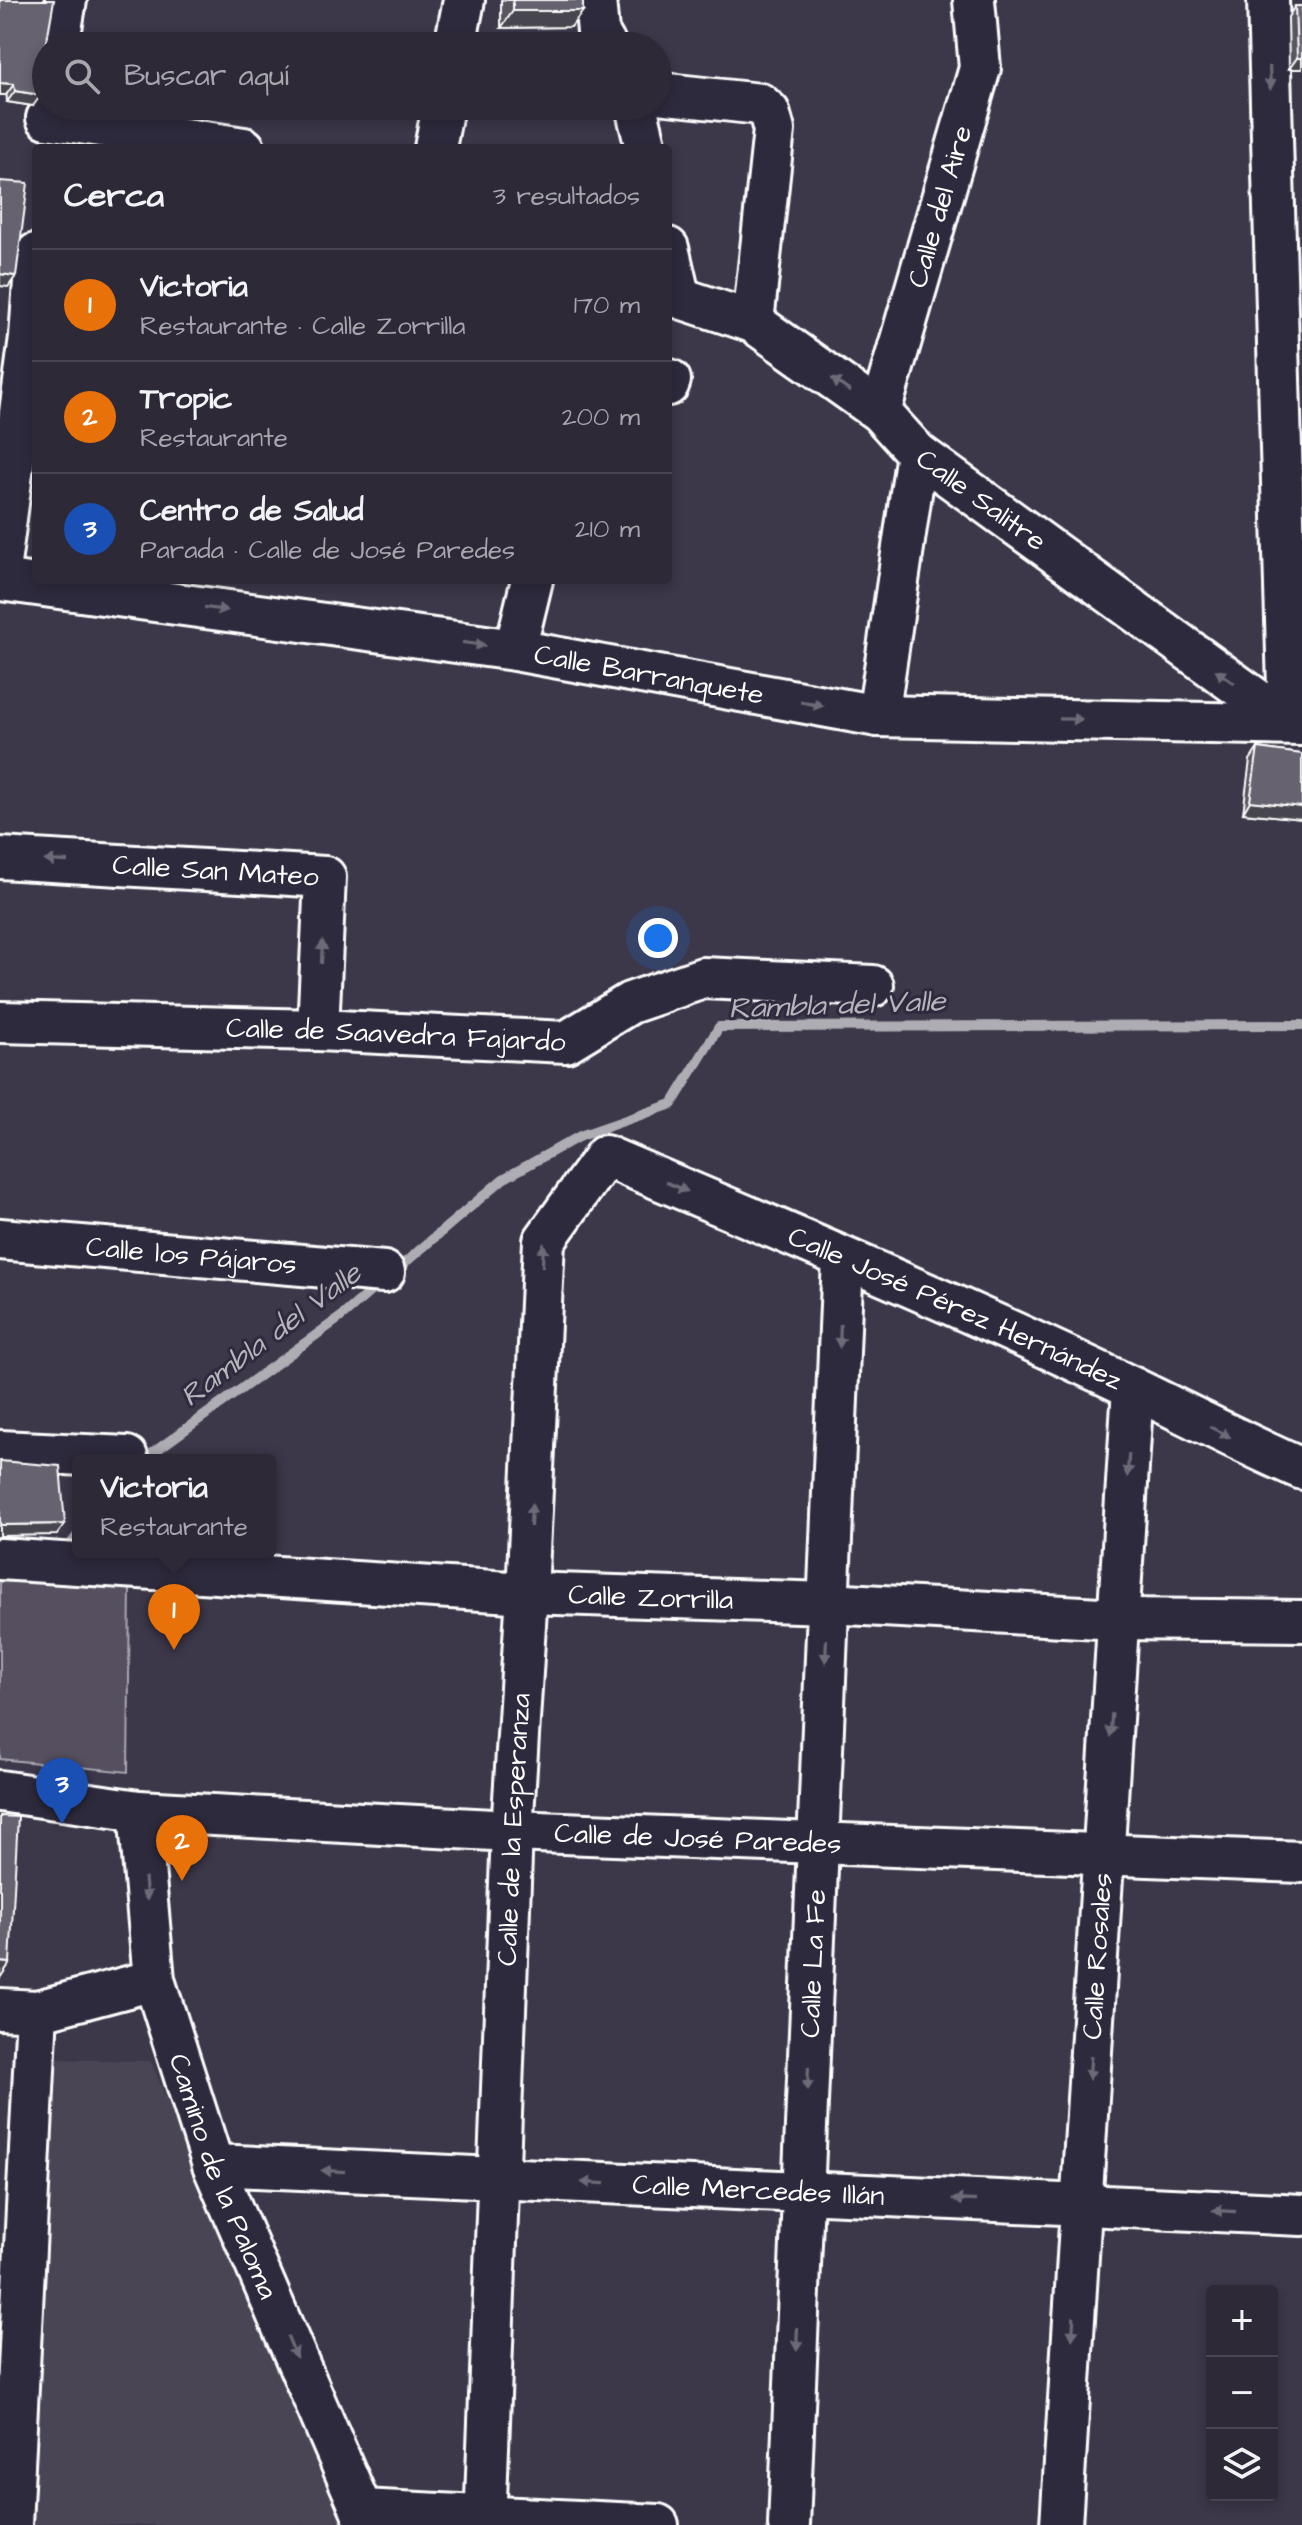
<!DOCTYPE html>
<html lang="es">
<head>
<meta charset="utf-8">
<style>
  :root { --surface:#2d2937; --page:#393542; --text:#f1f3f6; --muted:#a7a6ad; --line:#484552; --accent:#95b2f1 }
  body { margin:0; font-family:"Architects Daughter",sans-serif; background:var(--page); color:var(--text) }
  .controls { position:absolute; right:24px; bottom:24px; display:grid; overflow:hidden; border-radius:8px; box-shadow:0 4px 12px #0003 }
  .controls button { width:72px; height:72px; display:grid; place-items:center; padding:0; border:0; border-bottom:2px solid var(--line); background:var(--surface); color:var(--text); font:40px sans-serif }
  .you { position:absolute; left:658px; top:938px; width:28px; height:28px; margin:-20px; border:6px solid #fff; border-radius:50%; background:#1a73e8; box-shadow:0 0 0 12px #1a73e833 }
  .badge { display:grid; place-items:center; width:52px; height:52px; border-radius:50%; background:var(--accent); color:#fff; font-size:26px; font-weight:700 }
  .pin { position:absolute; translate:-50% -66px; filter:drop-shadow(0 2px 4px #0008) }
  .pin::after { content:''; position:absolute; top:42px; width:28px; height:24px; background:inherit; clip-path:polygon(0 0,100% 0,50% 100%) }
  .popup { position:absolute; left:72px; top:1454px; width:204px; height:104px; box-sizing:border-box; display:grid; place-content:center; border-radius:8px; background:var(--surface); filter:drop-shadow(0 2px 6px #0005); font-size:26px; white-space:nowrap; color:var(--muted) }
  .popup b { font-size:30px; color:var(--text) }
  .popup::after { content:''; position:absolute; left:50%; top:100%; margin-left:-16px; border:16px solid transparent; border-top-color:var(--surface) }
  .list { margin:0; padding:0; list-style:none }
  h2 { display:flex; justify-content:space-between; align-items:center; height:104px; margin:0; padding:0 32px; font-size:34px }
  h2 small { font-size:26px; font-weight:400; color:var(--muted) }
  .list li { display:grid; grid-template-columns:52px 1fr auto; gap:24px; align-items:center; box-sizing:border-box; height:112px; padding:0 32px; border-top:2px solid var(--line) }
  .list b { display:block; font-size:30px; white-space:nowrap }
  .list p { margin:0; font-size:26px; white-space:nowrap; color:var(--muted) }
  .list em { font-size:26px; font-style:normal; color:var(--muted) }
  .icon { flex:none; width:44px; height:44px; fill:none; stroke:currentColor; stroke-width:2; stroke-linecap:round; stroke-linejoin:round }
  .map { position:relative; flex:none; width:1302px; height:2525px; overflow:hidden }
  .search { position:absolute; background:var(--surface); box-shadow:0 4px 12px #0003; left:32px; top:32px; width:640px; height:88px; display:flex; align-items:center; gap:20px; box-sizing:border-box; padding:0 28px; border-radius:44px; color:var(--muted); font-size:30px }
  .panel { position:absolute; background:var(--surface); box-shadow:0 4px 12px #0003; left:32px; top:144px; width:640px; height:440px; border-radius:8px }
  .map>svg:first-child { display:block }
</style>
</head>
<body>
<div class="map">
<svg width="1302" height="2525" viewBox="0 0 1302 2525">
  <rect width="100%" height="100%" fill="#3c3749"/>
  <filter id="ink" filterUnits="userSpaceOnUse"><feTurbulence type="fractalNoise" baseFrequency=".0125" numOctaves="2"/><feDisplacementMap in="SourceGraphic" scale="16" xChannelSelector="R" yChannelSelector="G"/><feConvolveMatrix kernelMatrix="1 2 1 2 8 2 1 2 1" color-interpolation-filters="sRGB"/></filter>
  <g filter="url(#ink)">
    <polygon fill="#494455" points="56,2059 151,2061 343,2525 33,2525"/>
    <polygon fill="#555060" stroke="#aaa8b0" stroke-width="2" points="0,1581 130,1585 128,1772 0,1759"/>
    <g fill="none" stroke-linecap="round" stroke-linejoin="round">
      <g stroke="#afadb4" stroke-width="10">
        <polyline points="394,1272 503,1179 580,1136 672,1104 719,1027 1302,1025"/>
        <polyline points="143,1460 341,1317 381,1282"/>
        <polyline points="70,1545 78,1535"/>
      </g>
      <g stroke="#fff" stroke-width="46">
        <g id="minor">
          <polyline points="595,0 598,32 606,46"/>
          <polyline points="1268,0 1289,723"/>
          <polyline points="58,46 66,0"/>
          <polyline points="455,46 464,0"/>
          <polyline points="658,93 760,104 769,112 774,130 753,322"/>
          <polyline points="636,106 646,148"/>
          <polyline points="47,118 244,148"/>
          <polyline points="435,148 443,106"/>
          <polyline points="668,248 679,295"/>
          <path id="s1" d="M 668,294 L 753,322 L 880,412 L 917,453 L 1289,723"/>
          <polyline points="668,385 670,380"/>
          <path id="s2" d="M 880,412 L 980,68 L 974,0"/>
          <polyline points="0,564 30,337 36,254"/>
          <path id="s3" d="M 0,580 L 515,650 L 878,716 L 1302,725"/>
          <polyline points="515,650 532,580"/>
          <polyline points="878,716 917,453"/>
          <path id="s4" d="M 0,858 L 325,877 L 318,1030"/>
          <path id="s5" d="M 0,1022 L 318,1030 L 566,1042 L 630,1003 L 703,978 L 873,986"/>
          <path id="s6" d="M 0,1239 L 384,1272"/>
          <polyline points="0,1451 127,1457"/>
          <path id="s7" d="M 0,1559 L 527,1593 L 828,1603 L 1118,1619 L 1302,1621"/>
          <path id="s8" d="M 0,1791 L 139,1811 L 512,1831 L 1302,1862"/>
          <path id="s9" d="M 139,1811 L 154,1980 L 213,2165 L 368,2525"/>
          <polyline points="0,2009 37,2011 154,1980"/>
          <path id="s10" d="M 213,2165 L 1302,2215"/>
          <polyline points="362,2510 658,2525"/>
          <polyline points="11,2525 37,2011"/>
          <path id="s11" d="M 485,2525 L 512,1831 L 527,1593 L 544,1241 L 605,1156 C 781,1231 960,1305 1133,1388 C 1189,1415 1244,1444 1302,1469"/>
          <path id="s12" d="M 789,2525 L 843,1258"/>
          <path id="s13" d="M 1061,2525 L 1133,1388"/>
        </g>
      </g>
      <use href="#minor" stroke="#2f2a3d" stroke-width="40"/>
    </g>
    <g fill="#585460" stroke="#fff" stroke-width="2">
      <polygon points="0,0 33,106 7,102"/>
      <polygon points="501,0 583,0 571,27 501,28"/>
      <polygon points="1295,6 1302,6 1302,69 1289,69 1288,17"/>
      <polygon points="1258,748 1302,754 1302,819 1243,813 1250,760"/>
    </g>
    <g fill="#47454e" stroke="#fff" stroke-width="2">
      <polygon points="513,11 583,11 571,27 501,28"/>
      <polygon points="1297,58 1302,58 1302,69 1289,69"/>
      <polygon points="0,83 14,84 6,95 0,95"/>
      <polygon points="15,91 41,95 33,106 7,102"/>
      <polygon points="0,274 16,276 8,287 0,286"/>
      <polygon points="1250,801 1302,807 1302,819 1243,813"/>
      <polygon points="65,1524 57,1535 0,1536 0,1525"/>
      <polygon points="0,1962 10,1963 0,1978"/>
    </g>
    <g fill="#666270" stroke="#fff" stroke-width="2">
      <polygon points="0,0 54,0 46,46 41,95 15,91 14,84 0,83"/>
      <rect x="513" y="0" width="70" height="11"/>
      <polygon points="1295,6 1302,6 1302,58 1297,58"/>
      <polygon points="0,181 28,183 16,276 0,274"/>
      <polygon points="1258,748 1302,754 1302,807 1250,801"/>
      <polygon points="0,1461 60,1466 65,1524 0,1525"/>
      <polygon points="0,1816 18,1817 10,1963 0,1962"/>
    </g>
    <defs><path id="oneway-solid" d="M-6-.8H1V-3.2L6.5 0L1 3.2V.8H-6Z" transform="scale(2)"/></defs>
    <g fill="#6d6a77">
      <use href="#oneway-solid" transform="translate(1270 78) rotate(88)"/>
      <use href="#oneway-solid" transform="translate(841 385) rotate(-145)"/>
      <use href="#oneway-solid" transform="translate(216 609) rotate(8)"/>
      <use href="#oneway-solid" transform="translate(474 644) rotate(8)"/>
      <use href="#oneway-solid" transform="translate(1225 677) rotate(-144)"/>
      <use href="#oneway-solid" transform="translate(812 704) rotate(10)"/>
      <use href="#oneway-solid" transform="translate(1071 719) rotate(1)"/>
      <use href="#oneway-solid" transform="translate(56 861) rotate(-177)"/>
      <use href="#oneway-solid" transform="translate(322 952) rotate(-87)"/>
      <use href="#oneway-solid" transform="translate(677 1187) rotate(23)"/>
      <use href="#oneway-solid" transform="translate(543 1255) rotate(-87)"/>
      <use href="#oneway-solid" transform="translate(840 1336) rotate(92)"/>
      <use href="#oneway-solid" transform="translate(1220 1432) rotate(27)"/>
      <use href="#oneway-solid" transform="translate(1128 1465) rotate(94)"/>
      <use href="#oneway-solid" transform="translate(531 1515) rotate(-87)"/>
      <use href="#oneway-solid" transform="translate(826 1651) rotate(92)"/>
      <use href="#oneway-solid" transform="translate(1111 1725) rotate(94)"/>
      <use href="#oneway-solid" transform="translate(146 1889) rotate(85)"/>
      <use href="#oneway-solid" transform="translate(1090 2068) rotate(94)"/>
      <use href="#oneway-solid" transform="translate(808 2079) rotate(92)"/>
      <use href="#oneway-solid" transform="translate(333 2171) rotate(-177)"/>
      <use href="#oneway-solid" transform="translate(593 2183) rotate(-177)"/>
      <use href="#oneway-solid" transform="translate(964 2200) rotate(-177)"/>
      <use href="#oneway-solid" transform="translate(1224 2211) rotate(-177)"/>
      <use href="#oneway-solid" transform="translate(1073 2328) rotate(94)"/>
      <use href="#oneway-solid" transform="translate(797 2339) rotate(92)"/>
      <use href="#oneway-solid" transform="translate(292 2347) rotate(67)"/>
    </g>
  </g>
  <g text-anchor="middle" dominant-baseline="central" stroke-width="6" stroke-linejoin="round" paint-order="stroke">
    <g font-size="28" fill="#fff" stroke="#2f2a3d">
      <text stroke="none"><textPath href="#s2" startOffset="214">Calle del Aire</textPath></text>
      <text stroke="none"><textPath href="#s1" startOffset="380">Calle Salitre</textPath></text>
      <text stroke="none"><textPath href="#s3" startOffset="656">Calle Barranquete</textPath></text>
      <text stroke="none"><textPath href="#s4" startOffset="216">Calle San Mateo</textPath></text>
      <text stroke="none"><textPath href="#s5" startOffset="396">Calle de Saavedra Fajardo</textPath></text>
      <text stroke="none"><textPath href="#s6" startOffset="192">Calle los Pájaros</textPath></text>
      <text stroke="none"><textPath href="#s11" startOffset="1772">Calle José Pérez Hernández</textPath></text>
      <text stroke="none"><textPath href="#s7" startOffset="652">Calle Zorrilla</textPath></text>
      <text stroke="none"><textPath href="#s11" startOffset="696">Calle de la Esperanza</textPath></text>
      <text stroke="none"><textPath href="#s8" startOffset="700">Calle de José Paredes</textPath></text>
      <text stroke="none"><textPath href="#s13" startOffset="570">Calle Rosales</textPath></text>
      <text stroke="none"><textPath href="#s12" startOffset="562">Calle La Fe</textPath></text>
      <text stroke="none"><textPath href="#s9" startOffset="378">Camino de la Paloma</textPath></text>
      <text stroke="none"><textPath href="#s10" startOffset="546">Calle Mercedes Illán</textPath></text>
    </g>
    <g font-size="30" font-style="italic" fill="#b5b4ba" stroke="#2f2a3d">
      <text transform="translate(837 1005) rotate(-2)">Rambla del Valle</text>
      <text transform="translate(271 1335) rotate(-37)">Rambla del Valle</text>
    </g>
  </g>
</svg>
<div class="controls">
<button>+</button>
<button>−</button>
<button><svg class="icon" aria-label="layers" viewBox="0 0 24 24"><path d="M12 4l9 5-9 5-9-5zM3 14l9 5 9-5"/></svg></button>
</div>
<div class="you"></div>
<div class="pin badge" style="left:174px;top:1650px;background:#e8710a">1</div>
<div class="popup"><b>Victoria</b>Restaurante</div>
<div class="pin badge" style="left:182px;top:1881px;background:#e8710a">2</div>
<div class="pin badge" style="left:62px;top:1824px;background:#1a4fb4">3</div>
<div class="search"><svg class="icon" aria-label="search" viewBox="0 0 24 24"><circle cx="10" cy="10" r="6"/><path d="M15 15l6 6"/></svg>Buscar aquí</div>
<section class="panel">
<h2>Cerca<small>3 resultados</small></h2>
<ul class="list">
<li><span class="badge" style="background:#e8710a">1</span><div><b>Victoria</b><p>Restaurante · Calle Zorrilla</p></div><em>170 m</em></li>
<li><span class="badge" style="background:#e8710a">2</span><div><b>Tropic</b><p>Restaurante</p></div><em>200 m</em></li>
<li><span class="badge" style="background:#1a4fb4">3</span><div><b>Centro de Salud</b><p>Parada · Calle de José Paredes</p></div><em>210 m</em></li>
</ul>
</section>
</div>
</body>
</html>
